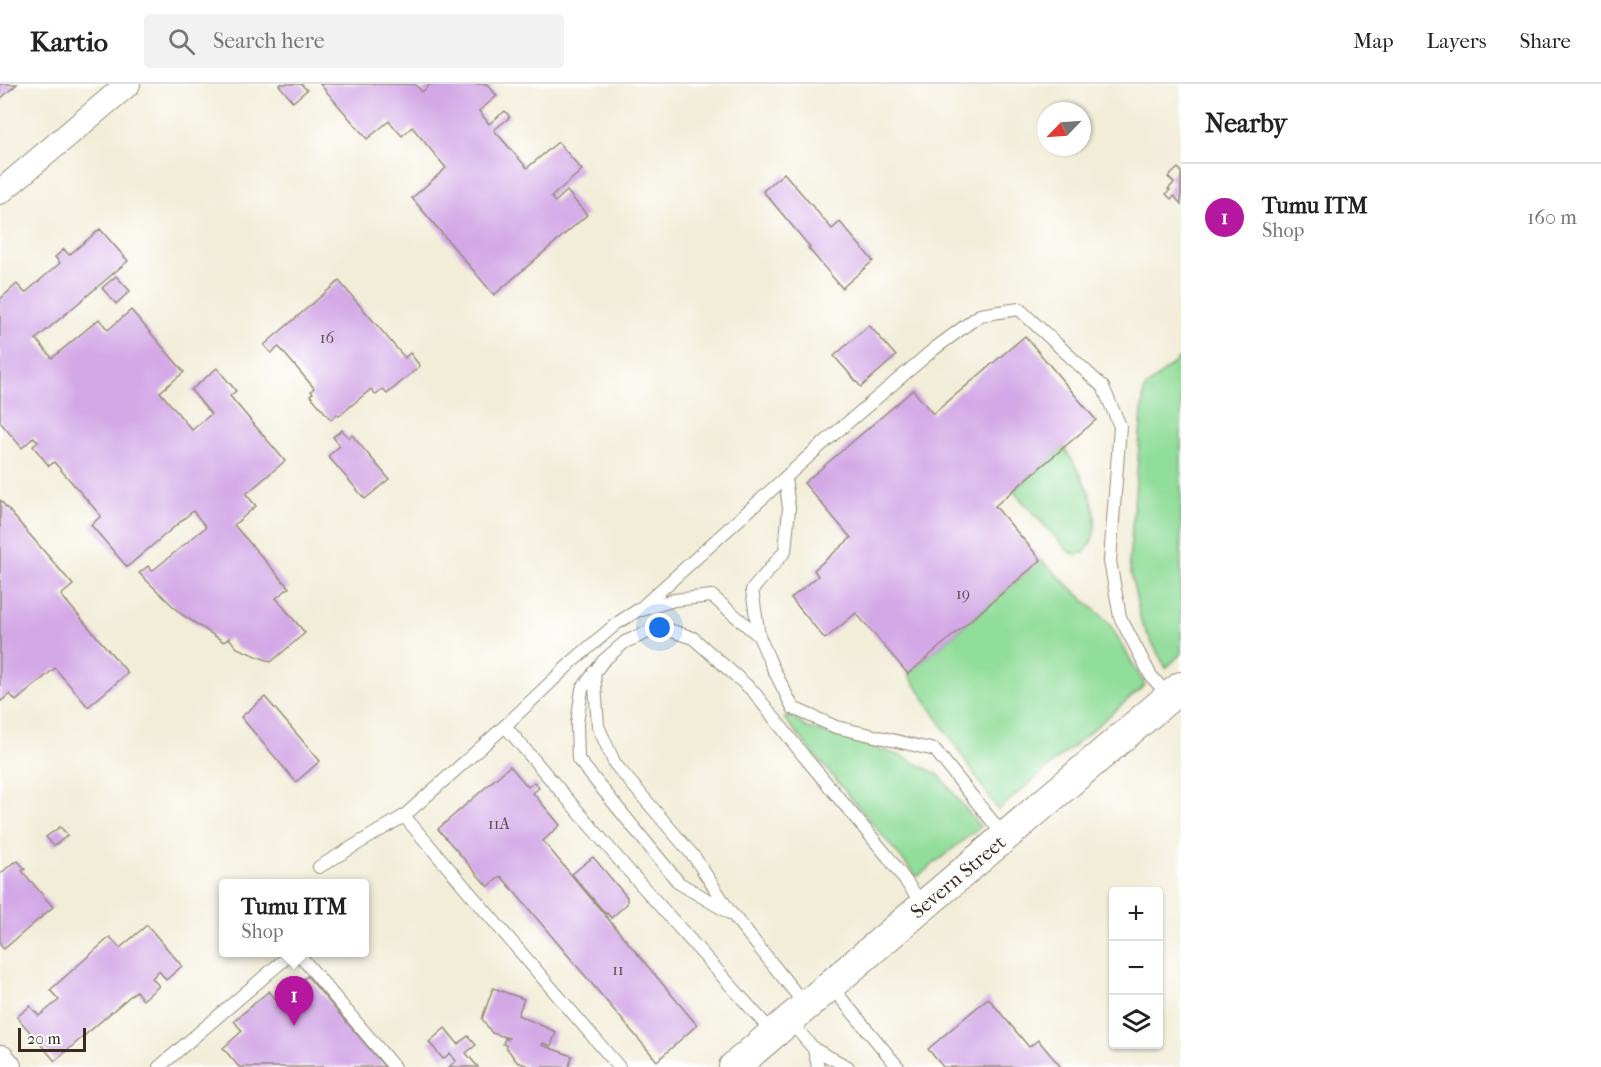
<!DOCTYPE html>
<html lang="en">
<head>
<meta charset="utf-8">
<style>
  :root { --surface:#fff; --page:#f2f2f2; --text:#222; --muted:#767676; --line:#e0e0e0; --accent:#b5179e }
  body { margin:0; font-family:"IM FELL French Canon",serif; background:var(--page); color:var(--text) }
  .controls { position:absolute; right:18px; bottom:18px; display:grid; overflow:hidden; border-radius:6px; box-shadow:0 2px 4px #0004 }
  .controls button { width:54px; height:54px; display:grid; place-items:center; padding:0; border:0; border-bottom:2px solid var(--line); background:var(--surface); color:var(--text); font:30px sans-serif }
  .compass { position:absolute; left:1037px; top:18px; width:54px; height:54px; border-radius:50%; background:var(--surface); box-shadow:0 2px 4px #0004; rotate:245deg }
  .scale { position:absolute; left:18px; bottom:15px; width:68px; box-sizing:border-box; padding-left:6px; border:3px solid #3b2a1e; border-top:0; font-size:16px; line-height:21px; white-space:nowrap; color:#3b2a1e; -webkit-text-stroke:4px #fff; paint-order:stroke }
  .you { position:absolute; left:660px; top:544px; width:21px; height:21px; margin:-15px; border:4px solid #fff; border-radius:50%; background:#1a73e8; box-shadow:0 0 0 9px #1a73e833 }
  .badge { display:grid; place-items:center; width:39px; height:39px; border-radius:50%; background:var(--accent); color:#fff; font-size:20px; font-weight:700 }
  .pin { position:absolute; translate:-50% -50px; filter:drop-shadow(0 2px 3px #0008) }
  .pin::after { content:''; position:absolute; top:32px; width:21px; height:18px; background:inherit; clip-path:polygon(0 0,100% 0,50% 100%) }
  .popup { position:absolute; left:219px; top:795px; width:150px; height:78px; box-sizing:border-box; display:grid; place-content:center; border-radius:6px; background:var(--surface); filter:drop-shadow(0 2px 4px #0005); font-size:20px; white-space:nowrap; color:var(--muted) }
  .popup b { font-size:22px; color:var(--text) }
  .popup::after { content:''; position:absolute; left:50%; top:100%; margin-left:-12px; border:12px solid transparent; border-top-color:var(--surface) }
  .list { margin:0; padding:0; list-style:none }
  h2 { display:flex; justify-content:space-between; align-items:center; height:78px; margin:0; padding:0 24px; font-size:26px }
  h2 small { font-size:20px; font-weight:400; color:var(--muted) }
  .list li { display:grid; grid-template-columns:39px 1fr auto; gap:18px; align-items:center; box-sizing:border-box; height:108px; padding:0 24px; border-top:2px solid var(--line) }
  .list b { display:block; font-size:22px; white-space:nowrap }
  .list p { margin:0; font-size:20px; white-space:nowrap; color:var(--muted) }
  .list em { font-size:20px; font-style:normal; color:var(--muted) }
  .icon { flex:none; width:33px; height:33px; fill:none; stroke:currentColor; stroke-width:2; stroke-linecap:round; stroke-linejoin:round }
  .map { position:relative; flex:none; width:1181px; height:983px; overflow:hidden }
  header { display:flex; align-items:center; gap:36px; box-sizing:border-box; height:84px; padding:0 30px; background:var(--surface); border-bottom:2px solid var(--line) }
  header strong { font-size:28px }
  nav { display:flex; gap:33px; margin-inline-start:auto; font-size:21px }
  .search { width:420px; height:54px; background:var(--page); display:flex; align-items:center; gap:15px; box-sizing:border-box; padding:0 21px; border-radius:6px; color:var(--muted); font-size:22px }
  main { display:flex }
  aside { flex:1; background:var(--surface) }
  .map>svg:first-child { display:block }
</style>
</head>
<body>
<header>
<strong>Kartio</strong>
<div class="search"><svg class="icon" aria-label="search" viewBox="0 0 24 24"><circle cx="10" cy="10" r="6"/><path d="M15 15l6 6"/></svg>Search here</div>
<nav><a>Map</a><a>Layers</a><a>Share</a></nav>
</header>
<main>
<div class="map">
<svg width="1181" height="983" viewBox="0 0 1181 983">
  <rect width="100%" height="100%" fill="#fff"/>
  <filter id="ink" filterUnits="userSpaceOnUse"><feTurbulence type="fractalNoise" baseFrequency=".0167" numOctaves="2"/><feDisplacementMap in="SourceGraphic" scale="12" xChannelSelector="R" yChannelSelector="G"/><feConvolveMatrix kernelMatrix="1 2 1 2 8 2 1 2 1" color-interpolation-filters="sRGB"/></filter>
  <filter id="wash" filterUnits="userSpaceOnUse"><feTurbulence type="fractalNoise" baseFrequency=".008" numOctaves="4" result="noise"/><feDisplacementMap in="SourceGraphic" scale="24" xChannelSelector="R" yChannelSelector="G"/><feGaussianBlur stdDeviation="1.35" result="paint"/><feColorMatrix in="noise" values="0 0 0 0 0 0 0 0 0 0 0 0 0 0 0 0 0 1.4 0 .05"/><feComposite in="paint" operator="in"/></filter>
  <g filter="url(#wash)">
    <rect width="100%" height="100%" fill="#f2edd8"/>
    <g fill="#91dd9a" stroke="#66845c" stroke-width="1.5">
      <polygon points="1181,273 1181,570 1166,584 1141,538 1129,479 1144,305"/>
      <path d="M 1064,363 C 1082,393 1112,436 1084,469 L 1076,470 L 1069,468 L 1013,407 Z"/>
      <polygon points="1041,476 1109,539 1145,601 998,726 908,590"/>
      <polygon points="790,632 807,644 902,672 939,691 980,743 917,793 784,634"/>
    </g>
    <g id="blocks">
      <g fill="#d3a8e6">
        <polygon points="0,0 17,0 0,15"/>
        <polygon points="281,0 301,0 307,6 293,18 279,1"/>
        <polygon points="320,0 415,0 422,8 431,0 487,0 497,12 479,27 489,40 505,27 510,33 494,46 527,84 558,58 582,86 551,113 555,118 567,107 587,131 494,211 412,114 446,84 412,43 402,52 389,37 367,55"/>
        <polygon points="1178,84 1181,87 1181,120 1174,112 1171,115 1166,110 1170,106 1168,105 1174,99 1168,93"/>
        <polygon points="784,89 832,145 840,138 873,177 842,204 808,164 810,163 763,107"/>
        <polygon points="100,145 128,177 36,255 52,274 99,235 108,246 131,226 184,288 160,308 192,346 211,330 191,306 217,284 236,307 230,312 285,377 246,410 256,422 234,441 289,504 276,514 305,549 271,578 237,564 229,554 224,558 181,530 139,489 148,482 152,487 206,443 193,427 127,483 91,441 101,432 54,378 49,382 33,362 38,358 34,353 22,364 0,338 0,215 17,200 25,209 60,179 55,173 64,165 69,171"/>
        <polygon points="116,192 130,207 116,220 102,204"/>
        <polygon points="339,197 405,274 410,269 420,282 387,310 383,305 376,311 371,305 339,332 337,330 331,336 310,311 313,309 311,307 314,304 279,263 271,269 264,261"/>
        <polygon points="869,241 896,272 861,303 834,272"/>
        <polygon points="1025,252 1096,336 995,422 1041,476 908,590 856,529 825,555 791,514 818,492 814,486 851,454 804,399 913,306 933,330"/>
        <polygon points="342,346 349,354 352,351 389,395 365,415 328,372 340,362 333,353"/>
        <polygon points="0,416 73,501 61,511 128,589 88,623 55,584 16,617 10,610 0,618"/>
        <polygon points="265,613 320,677 296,698 241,633"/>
        <polygon points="510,682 528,703 534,698 539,704 533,709 560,741 543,757 697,941 657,977 501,792 488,803 438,745"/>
        <polygon points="60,743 68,751 54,762 46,753"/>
        <polygon points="593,773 627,813 627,820 611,834 607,829 606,830 572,790"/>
        <polygon points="18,777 25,785 22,787 53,823 4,865 0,861 0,790 14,778 15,779"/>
        <polygon points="147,841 182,882 166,896 159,887 152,894 159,902 143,916 136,907 55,977 17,933 30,922 39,932 59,916 50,906 110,853 120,864"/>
        <polygon points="307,892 385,983 239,983 223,964 242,947 234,937 269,907 278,918"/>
        <polygon points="493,904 524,915 518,931 556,948 551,962 543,959 542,961 572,972 569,983 532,983 517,978 506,963 506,961 503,960 505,954 508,956 509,954 492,949 482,935"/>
        <polygon points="988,914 1029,963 1038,956 1061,983 943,983 928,965"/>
        <polygon points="445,944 458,960 468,952 476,961 466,969 478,983 449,983 456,977 450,969 443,975 429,958"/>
      </g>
    </g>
  </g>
  <g filter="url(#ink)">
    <use href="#blocks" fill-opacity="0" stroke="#968c7b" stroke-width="1.5"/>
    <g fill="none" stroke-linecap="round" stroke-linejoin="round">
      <g stroke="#968c7b" stroke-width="14">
        <g id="service">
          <polyline points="785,394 789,424 785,467 752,506 759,552 772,582 793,624 836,643 935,666 1004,752"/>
          <polyline points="642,526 674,516 712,512 759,552"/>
          <polyline points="594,588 598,642 615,680 695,774 730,828"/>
          <polyline points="505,642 628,786 773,949"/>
          <polyline points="404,732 619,983"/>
          <polyline points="319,783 404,732 505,642 573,577 616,540 641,524 819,363 934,265 980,231 1019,225 1103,303 1120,342 1110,477 1120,533 1151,592 1169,612"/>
          <polyline points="297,868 394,983"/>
          <polyline points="830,901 898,983"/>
          <polyline points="806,922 733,831 679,799 578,675 577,639 582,605 603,577 625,558 660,543 693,554 753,607 803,671 889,774 923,821"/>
          <polyline points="789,936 814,965 848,983"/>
          <polyline points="814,965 818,983"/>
          <polyline points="159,983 293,868"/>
        </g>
      </g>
      <g stroke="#968c7b" stroke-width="26">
        <polyline id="minor" points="0,108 128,0"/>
      </g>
      <g stroke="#968c7b" stroke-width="32">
        <g id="tertiary">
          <polyline points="0,976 6,983"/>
          <polyline points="734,983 1181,603"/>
        </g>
      </g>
      <use href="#service" stroke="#fff" stroke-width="12"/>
      <use href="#minor" stroke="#fff" stroke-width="24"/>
      <use href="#tertiary" stroke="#fff" stroke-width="30"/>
    </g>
  </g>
  <g text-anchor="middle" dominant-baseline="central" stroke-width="5" stroke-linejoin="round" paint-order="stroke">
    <g font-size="16" fill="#614a50">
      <text x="327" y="253">16</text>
      <text x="963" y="509">19</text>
      <text x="499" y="739">11A</text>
      <text x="618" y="885">11</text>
    </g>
    <g font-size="20" fill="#3b2a1e" stroke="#fff">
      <text transform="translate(958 793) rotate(-40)">Severn Street</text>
    </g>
  </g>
</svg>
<div class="controls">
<button>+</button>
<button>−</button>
<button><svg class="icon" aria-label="layers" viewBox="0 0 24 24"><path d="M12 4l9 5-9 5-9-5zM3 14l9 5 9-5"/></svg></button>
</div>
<svg class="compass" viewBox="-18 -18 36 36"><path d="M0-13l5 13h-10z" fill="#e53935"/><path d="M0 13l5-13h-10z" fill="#767676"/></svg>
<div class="scale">20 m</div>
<div class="you"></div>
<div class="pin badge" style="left:294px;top:942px">1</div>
<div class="popup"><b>Tumu ITM</b>Shop</div>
</div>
<aside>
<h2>Nearby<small></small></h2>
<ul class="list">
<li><span class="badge">1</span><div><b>Tumu ITM</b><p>Shop</p></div><em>160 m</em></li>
</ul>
</aside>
</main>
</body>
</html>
